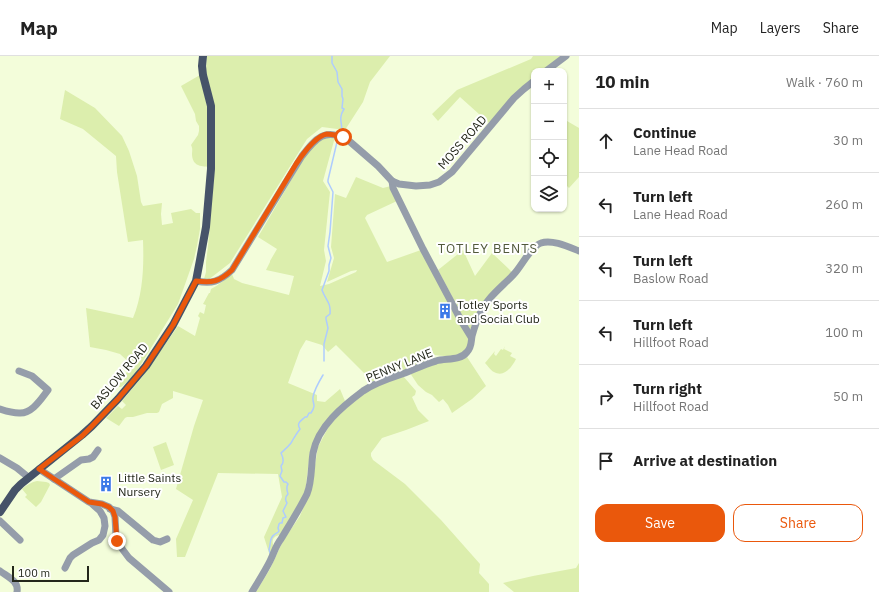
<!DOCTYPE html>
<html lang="en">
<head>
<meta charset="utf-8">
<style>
  :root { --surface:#fff; --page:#f6f6f6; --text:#222; --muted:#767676; --line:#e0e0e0; --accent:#ea580c }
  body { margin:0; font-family:"IBM Plex Sans",sans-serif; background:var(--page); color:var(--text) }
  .controls { position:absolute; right:12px; top:12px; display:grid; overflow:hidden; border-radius:8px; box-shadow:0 1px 3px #0004 }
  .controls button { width:36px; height:36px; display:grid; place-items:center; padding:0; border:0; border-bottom:1px solid var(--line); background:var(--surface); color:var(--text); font:20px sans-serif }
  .scale { position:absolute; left:12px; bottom:10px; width:77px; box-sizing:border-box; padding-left:4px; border:2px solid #23271a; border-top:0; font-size:11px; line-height:14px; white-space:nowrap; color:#23271a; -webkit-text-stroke:3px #fff; paint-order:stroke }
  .stop { position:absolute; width:12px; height:12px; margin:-9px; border:3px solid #ea580c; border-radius:50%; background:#fff }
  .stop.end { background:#ea580c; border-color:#fff; box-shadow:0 1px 4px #0008 }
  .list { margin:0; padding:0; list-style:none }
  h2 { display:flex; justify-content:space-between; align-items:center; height:52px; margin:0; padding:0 16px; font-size:17px }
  h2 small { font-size:13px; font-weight:400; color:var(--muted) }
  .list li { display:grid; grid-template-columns:26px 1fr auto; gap:12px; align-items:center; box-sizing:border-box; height:64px; padding:0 16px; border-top:1px solid var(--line) }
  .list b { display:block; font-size:15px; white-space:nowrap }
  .list p { margin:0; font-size:13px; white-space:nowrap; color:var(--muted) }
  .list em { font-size:13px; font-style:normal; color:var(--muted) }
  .actions { display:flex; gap:8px; padding:12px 16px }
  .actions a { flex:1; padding:9px 0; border:1px solid var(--accent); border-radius:12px; text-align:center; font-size:14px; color:var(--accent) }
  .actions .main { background:var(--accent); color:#fff }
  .icon { flex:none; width:22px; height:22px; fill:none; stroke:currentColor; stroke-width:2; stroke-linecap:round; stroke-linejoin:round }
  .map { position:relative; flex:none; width:579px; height:536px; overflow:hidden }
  header { display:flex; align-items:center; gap:24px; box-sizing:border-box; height:56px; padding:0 20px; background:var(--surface); border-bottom:1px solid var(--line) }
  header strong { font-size:19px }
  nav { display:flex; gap:22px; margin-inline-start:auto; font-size:14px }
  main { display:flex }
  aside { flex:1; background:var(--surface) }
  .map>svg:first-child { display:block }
</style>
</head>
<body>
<header>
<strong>Map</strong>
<nav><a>Map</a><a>Layers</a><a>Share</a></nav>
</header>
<main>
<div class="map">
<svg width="579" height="536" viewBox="0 0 579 536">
  <rect width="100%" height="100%" fill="#f3fdda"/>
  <g fill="#dceead">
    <polygon points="207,0 390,0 370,26 363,46 345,74 322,71 307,83 230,207 208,224 204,223 206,216 206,206 208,190 214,120 215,95 215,71 212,46 206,13"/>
    <polygon points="533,0 562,0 542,15 534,15 534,22 521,32 489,67 460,41 438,65 432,58 457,34 531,3"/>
    <path d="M 200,19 L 207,50 L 208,63 L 209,111 C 200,110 193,110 192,99 C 192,95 193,93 191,89 L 198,79 L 199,75 L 199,70 L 196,65 L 195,58 L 181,30 Z"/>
    <path d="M 65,34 L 95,52 L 122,80 L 129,95 L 137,120 L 141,146 L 143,150 L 162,147 L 161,158 L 162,169 L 173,167 L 171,157 L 191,153 L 196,157 L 200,157 L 200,173 L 197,190 L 194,203 L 183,234 L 178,248 L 135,318 L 126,327 L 121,331 L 119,331 L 119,327 L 132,309 L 120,298 L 106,294 L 90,291 L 86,252 L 133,262 C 143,238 144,211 143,184 L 128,186 L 117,116 L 116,100 L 83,73 L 60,63 Z"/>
    <polygon points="567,65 579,72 579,121 569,132 564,127 564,69"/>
    <path d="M 326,81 L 335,81 L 323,125 L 330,136 L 324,194 L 326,205 L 320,230 L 329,228 L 356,216 L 357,214 L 351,215 L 327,226 L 334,202 L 331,191 L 335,138 L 346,142 L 356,121 L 383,132 L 391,130 L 397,145 L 367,159 L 365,162 L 387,206 L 421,194 L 468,281 C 468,284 469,286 468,288 C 466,298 453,301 444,300 C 440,300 438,299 434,299 L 431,303 L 428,305 L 375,325 L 372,325 L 336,289 L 328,296 L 322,289 L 306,284 L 300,294 L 288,327 L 317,339 L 317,345 L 325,346 L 340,333 L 345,345 L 310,395 L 305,437 L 280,479 C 273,480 271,485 274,491 L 270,500 L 264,481 L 282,441 L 278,418 L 218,417 L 185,501 L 177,501 L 176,483 L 193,444 L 176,433 L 194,370 L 203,344 L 173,335 L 173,342 L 162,348 L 159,356 L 157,357 L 147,357 L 133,361 L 127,361 L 125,362 L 119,370 L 106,362 L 118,350 L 122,353 L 126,349 L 122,345 L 143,320 L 178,270 L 195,280 L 200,262 L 198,260 L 200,256 L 204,258 L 206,249 L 203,248 L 209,237 L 210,237 L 211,233 C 219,229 225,223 232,218 L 234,223 L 242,227 L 289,239 L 294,220 L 266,214 L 270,206 L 270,205 L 277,193 L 258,181 L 307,97 L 314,89 Z"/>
    <polygon points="463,194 475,220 492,197 512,216 481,248 470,274 438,214"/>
    <path d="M 505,290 L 504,293 L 512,297 L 510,300 L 516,303 C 512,311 504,322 494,316 C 491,315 488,310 485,307 L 495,295 L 494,298 L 496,300 L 501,293 L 503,294 Z"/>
    <polygon points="467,301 486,330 472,343 452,357 448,349 443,343 439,346 432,339 426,336 418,329 410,317 433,308 463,303"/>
    <polygon points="403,320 416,335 415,339 412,341 418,354 429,365 406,374 382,382 371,397 371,400 373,404 405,428 441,464 480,508 479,517 489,528 489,536 256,536 270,513 283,485 300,460 311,433 318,391 329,370 340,358 364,337 379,329"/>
    <polygon points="166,386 174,409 161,414 153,391"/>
    <path d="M 37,425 L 46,426 L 49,427 L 50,429 L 41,446 L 36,451 L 25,441 L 27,439 L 22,433 C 26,429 32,426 37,425 Z"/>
    <polygon points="579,507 579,536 514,536 503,527 533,520 576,512"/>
  </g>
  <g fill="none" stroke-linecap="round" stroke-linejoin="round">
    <g stroke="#aeccfe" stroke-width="1.5">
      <path d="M 332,0 L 332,7 L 337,16 L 338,26 L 342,33 L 342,40 L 343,43 L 342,52 L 344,53 C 337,64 344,68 341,78"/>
      <path d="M 324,305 L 324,288 L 328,272 L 326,263 L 326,261 L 330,258 C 331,246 326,245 322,234 L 329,215 L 329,209 L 331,202 L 328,190 L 330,176 L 333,136 L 328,126 L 328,124 L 337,86 L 339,82"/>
      <path d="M 270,497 L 269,493 C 271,489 269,482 274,479 C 276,477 278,477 279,475 L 278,472 L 279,468 L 280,467 L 282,467 L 283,462 L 286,461 L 283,455 L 287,447 C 285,444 285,441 288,438 C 287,435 286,431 288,428 L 286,426 L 284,426 L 280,420 L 282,415 L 281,410 C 285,406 283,401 281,397 C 284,394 288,391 291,387 C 294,382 296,378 300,373 C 296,367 301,365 305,361 L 307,361 L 309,357 L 311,357 C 317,348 312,348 313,341 C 314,335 320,324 323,319"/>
    </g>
    <g stroke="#959daa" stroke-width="7">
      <polyline points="546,15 566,0"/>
      <polyline points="392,125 393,132 423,193 463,268 471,281"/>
      <path d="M 196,225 C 212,228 219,226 232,214 L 302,100 C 316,82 325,71 348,84 L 378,110 L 392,125 L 399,128 L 416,130 L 430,129 L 439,126 L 452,116 L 514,42 L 524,33 L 534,25"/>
      <path d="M 0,353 C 6,355 13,357 19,357 C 32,358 41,343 48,334 L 32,320 L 19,315"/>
      <polyline points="0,402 17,412 28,421"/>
      <polyline points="39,413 89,446 102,448 109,451 113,455 115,461 116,480 120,490 129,502 169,536"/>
      <polyline points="54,423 81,404 89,403 93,401 98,394"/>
      <polyline points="110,453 118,455 153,484 160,486 167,483"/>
      <polyline points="0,465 20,484"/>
      <polyline points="65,512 70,502 73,499 92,487 99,484 103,479 105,470 104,462 100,455 91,447"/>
      <path d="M 0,515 C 8,521 19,525 17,536"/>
      <path d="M 252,536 C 258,526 265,515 270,505 C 274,497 276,489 281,483 C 290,468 299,454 307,438 C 312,426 311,410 313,397 C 318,370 343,350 363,335 C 376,326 390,322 405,317 C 415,313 425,308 436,305 C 446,302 460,305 467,296 C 472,291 471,285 472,280 C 474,273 476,266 479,260 C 486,242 501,232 514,218 C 521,211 531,190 541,187 C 552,183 569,191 579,195"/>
    </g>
    <polyline stroke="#465369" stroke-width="8" points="0,456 15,434 21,428 82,379 92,370 118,343 146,310 173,269 196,225 200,204 206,171 211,113 211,50 203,19 202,10 203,0"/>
  </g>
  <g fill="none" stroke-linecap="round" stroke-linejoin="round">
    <path stroke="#ea580c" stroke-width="5" d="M 117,485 L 115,461 L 113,455 L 109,451 L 102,448 L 89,446 L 39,413 L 82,380 L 92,370 L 118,343 L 146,310 L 173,269 L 196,225 C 212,227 219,226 232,214 L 296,108 C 302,99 315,80 327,78 C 332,78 338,80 343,81"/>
  </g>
  <defs>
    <g id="building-bare" transform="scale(1.2)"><path d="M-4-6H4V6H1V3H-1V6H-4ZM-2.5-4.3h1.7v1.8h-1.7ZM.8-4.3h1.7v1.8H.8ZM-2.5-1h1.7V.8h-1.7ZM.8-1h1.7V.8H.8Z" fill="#3b79e8" stroke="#fff" stroke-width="2.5" paint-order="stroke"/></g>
  </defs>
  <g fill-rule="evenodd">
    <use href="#building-bare" x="445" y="255"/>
    <use href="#building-bare" x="106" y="428"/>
  </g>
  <g text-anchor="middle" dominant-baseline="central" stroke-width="4" stroke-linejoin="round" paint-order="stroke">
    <g font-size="12" fill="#23271a" stroke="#fff">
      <text transform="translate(462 86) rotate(-49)">MOSS ROAD</text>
      <text transform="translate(399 309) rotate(-22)">PENNY LANE</text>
      <text transform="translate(119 320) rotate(-50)">BASLOW ROAD</text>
    </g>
    <g font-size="12" fill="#23271a" stroke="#fff" text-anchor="start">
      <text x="457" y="248">Totley Sports<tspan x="457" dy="14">and Social Club</tspan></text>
      <text x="118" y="421">Little Saints<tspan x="118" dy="14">Nursery</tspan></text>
    </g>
    <g font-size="13" letter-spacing="1" fill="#525a3c" stroke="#fff">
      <text x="488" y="192">TOTLEY BENTS</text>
    </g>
  </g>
</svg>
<div class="controls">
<button>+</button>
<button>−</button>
<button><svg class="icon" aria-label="locate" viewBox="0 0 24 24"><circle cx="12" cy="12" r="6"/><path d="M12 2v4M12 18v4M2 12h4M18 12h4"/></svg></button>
<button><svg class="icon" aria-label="layers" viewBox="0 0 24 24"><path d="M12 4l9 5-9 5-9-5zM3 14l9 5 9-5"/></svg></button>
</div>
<div class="scale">100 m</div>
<div class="stop" style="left:343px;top:81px"></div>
<div class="stop end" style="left:117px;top:485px"></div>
</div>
<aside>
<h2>10 min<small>Walk · 760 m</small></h2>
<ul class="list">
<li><svg class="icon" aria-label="ahead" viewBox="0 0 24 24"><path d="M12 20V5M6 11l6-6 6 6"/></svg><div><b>Continue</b><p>Lane Head Road</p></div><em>30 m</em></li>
<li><svg class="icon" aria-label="left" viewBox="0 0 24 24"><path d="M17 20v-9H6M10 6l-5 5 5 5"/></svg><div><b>Turn left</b><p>Lane Head Road</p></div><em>260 m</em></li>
<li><svg class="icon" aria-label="left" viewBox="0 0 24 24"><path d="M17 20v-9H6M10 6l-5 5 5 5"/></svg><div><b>Turn left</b><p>Baslow Road</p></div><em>320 m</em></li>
<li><svg class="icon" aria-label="left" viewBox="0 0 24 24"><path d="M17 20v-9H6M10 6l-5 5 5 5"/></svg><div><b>Turn left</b><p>Hillfoot Road</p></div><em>100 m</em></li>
<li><svg class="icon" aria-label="right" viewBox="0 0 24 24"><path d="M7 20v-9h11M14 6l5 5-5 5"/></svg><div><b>Turn right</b><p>Hillfoot Road</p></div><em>50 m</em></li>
<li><svg class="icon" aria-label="arrive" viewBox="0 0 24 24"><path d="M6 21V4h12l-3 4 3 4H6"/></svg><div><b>Arrive at destination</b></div></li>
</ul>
<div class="actions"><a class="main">Save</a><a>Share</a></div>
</aside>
</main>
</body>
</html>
